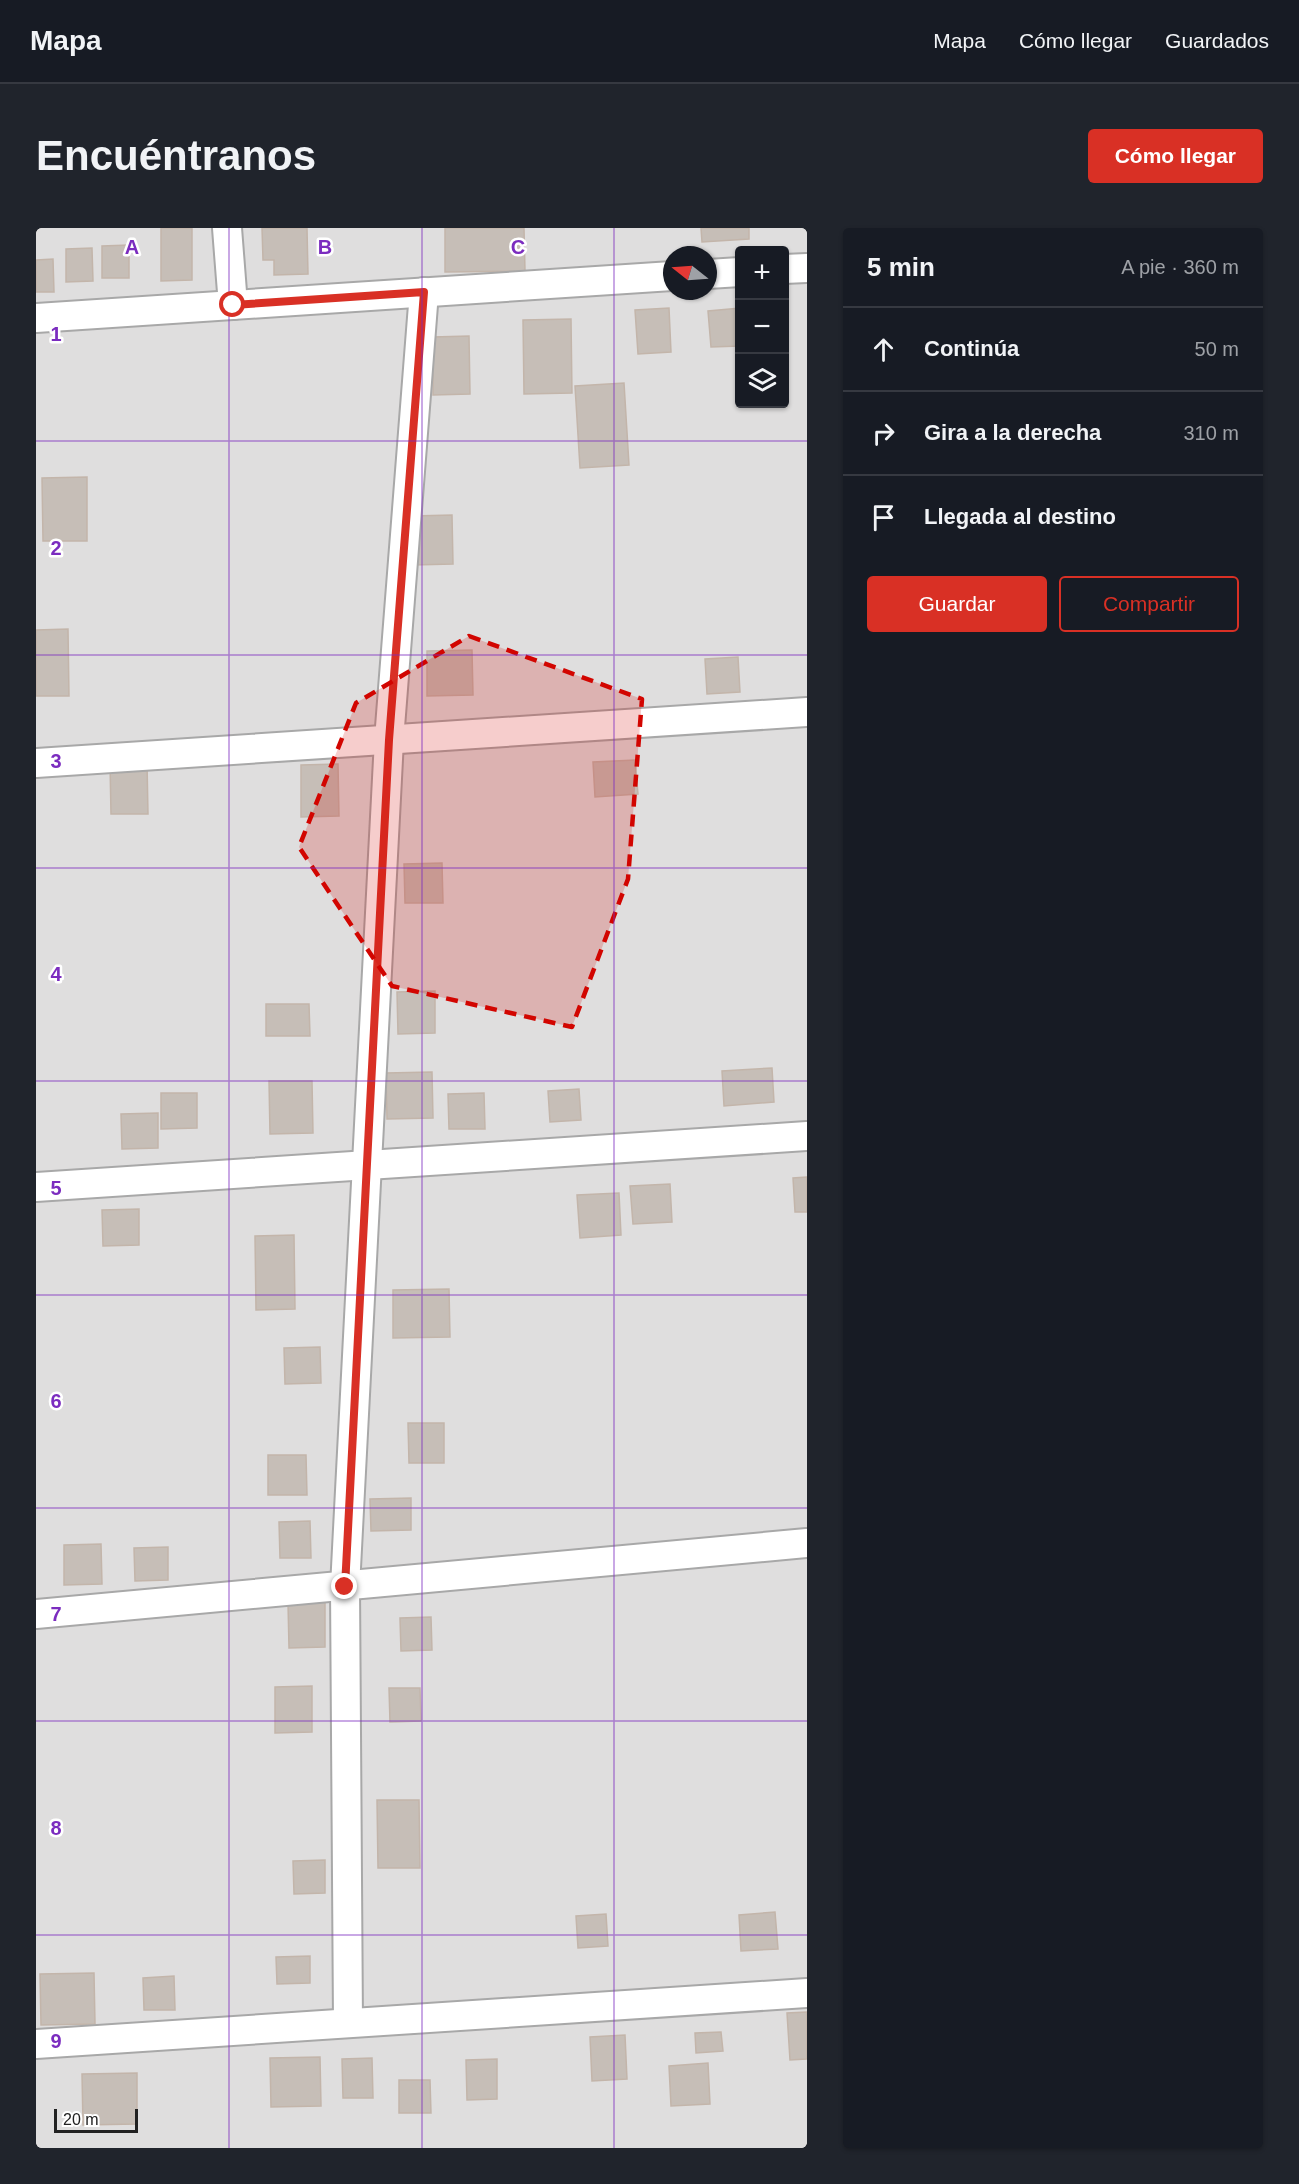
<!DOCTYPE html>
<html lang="es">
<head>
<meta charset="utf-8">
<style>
  :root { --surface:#171b24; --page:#20242c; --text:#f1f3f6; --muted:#9ea1a6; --line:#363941; --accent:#d93025 }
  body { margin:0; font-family:Arial,sans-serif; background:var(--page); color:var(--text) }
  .controls { position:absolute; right:18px; top:18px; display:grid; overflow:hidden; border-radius:6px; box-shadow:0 2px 4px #0004 }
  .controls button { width:54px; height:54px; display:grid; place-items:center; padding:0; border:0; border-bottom:2px solid var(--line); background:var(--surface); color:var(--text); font:30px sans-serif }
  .compass { position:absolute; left:627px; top:18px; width:54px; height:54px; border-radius:50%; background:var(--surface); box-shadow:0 2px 4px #0004; rotate:287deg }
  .scale { position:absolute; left:18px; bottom:15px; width:84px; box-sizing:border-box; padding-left:6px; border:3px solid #212121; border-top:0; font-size:16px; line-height:21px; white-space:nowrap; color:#212121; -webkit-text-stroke:4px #fff; paint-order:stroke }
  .stop { position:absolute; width:18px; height:18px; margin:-14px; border:4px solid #d93025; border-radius:50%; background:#fff }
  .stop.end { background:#d93025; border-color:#fff; box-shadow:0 2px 6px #0008 }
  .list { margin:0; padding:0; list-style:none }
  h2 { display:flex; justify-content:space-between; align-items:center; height:78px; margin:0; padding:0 24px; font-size:26px }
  h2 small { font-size:20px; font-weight:400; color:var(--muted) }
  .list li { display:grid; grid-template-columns:39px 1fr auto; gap:18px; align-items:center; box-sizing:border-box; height:84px; padding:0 24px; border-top:2px solid var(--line) }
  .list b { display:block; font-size:22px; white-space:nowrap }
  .list em { font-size:20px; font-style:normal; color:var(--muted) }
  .actions { display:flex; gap:12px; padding:18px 24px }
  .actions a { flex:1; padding:14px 0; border:2px solid var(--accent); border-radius:6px; text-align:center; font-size:21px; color:var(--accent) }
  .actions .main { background:var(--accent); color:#fff }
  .icon { flex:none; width:33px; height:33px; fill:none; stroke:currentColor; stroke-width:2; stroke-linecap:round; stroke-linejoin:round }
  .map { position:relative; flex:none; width:771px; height:1920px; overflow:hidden; border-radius:6px }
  header { display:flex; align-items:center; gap:36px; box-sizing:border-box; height:84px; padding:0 30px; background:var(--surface); border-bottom:2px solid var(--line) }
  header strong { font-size:28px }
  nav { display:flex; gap:33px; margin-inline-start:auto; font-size:21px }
  .intro { display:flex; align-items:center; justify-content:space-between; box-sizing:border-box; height:144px; padding:0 36px }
  h1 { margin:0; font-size:42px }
  .button { padding:15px 27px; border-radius:6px; background:var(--accent); color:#fff; font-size:21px; font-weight:700 }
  main { display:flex; gap:36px; padding:0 36px }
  aside { flex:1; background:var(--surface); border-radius:6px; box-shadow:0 2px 4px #0004 }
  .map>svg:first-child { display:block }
</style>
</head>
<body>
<header>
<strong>Mapa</strong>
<nav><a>Mapa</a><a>Cómo llegar</a><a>Guardados</a></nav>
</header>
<div class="intro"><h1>Encuéntranos</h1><a class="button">Cómo llegar</a></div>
<main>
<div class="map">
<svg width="771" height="1920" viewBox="0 0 771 1920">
  <rect width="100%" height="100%" fill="#f1eee7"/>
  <path fill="#dfdede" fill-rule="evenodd" d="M 0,0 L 771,0 L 771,1920 L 0,1920 ZM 704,22 L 748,22 L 748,176 L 704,176 ZM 636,27 L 672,27 L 672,63 L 636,63 Z"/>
  <g fill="#c6beb7" stroke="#c3b5aa" stroke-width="1.5">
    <polygon points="125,0 156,0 156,52 125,53"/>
    <polygon points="226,0 271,0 272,46 238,47 238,32 227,32"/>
    <polygon points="409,0 488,0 489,43 409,44"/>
    <polygon points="665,0 713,0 713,11 666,14"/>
    <polygon points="93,17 93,50 66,50 66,18"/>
    <polygon points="56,20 57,53 30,54 30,21"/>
    <polygon points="17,31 18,64 0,64 0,32"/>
    <polygon points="633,80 635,124 602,126 599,82"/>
    <polygon points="704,80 704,118 675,119 672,83"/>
    <polygon points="535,91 536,165 488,166 487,92"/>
    <polygon points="433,108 434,166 397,167 397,109"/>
    <polygon points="588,155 593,237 544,240 539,158"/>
    <polygon points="51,249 51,313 7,313 6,250"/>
    <polygon points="416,287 417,336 377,337 376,288"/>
    <polygon points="32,401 33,468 0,468 0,402"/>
    <polygon points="436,422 437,467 391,468 391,423"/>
    <polygon points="702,429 704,464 671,466 669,431"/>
    <polygon points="599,532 602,566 559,569 557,534"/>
    <polygon points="111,534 112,586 75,586 74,535"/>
    <polygon points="302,536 303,588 265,589 265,537"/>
    <polygon points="406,635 407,675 369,675 368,636"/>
    <polygon points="399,763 399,805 362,806 361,764"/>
    <polygon points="230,776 273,776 274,808 230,808"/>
    <polygon points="736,840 738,874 688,878 686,843"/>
    <polygon points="396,844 397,890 351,891 350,845"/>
    <polygon points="233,853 276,853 277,905 234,906"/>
    <polygon points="543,861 545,892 514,894 512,863"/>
    <polygon points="125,865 161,865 161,900 125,901"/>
    <polygon points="448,865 449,901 413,901 412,866"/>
    <polygon points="122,885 122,920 86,921 85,886"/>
    <polygon points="771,949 771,984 759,984 757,950"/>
    <polygon points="634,956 636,994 597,996 594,958"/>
    <polygon points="583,965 585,1007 544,1010 541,967"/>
    <polygon points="103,981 103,1017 67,1018 66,982"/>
    <polygon points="258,1007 259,1081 220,1082 219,1008"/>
    <polygon points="413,1061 414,1109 357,1110 357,1062"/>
    <polygon points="284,1119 285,1155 249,1156 248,1120"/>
    <polygon points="372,1195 408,1195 408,1235 373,1235"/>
    <polygon points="232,1227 270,1227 271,1267 232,1267"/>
    <polygon points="375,1270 375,1302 335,1303 334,1271"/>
    <polygon points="274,1293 275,1330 244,1330 243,1294"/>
    <polygon points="65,1316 66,1356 28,1357 28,1317"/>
    <polygon points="132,1319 132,1352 99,1353 98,1320"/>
    <polygon points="289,1374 289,1419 253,1420 252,1375"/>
    <polygon points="395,1389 396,1422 365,1423 364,1390"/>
    <polygon points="276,1458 276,1504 239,1505 239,1459"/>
    <polygon points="353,1460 384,1460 385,1493 354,1494"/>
    <polygon points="341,1572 383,1572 384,1640 342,1640"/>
    <polygon points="289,1632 289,1665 258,1666 257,1633"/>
    <polygon points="739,1684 742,1721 705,1723 703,1687"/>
    <polygon points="570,1686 572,1718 542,1720 540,1688"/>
    <polygon points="274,1728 274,1755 241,1756 240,1729"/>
    <polygon points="58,1745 59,1796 5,1797 4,1746"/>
    <polygon points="138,1748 139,1782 108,1782 107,1750"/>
    <polygon points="771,1784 771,1831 754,1832 751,1785"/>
    <polygon points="685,1804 687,1823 660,1825 659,1805"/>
    <polygon points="589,1807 591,1851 556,1853 554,1809"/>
    <polygon points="284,1829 285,1878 235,1879 234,1830"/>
    <polygon points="336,1830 337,1870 307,1870 306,1831"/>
    <polygon points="461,1831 461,1871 431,1872 430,1832"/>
    <polygon points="672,1835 674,1876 635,1878 633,1838"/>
    <polygon points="101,1845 101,1896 47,1897 46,1846"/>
    <polygon points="363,1852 394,1852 395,1885 363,1885"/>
  </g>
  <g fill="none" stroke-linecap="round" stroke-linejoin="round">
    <g stroke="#a8a8a8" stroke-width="32">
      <g id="street">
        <polyline points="191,0 197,77"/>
        <polyline points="748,41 771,40"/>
        <polyline points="672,46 704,44"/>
        <polyline points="0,90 636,48"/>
        <polyline points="0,535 771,484"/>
        <polyline points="0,959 771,908"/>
        <polyline points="0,1386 771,1315"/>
        <polyline points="312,1795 309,1359 353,512 388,64"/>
        <polyline points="0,1816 771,1765"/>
      </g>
    </g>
    <use href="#street" stroke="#fff" stroke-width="28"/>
  </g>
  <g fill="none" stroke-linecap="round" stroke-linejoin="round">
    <polyline stroke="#d93025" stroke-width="8" points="197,77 388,64 353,512 309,1359"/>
  </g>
  <path fill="#d20500" fill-opacity="0.2" stroke="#d20500" stroke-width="4.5" stroke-dasharray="12 8" stroke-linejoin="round" d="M 433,408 L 606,471 L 592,651 L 536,799 L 356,758 L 263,619 L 320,475 Z"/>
  <path fill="none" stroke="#7b2cbf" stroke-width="1.5" stroke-opacity="0.55" d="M 193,0 L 193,1920M 386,0 L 386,1920M 578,0 L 578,1920M 0,213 L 771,213M 0,427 L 771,427M 0,640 L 771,640M 0,853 L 771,853M 0,1067 L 771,1067M 0,1280 L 771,1280M 0,1493 L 771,1493M 0,1707 L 771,1707"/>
  <g font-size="20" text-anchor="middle" font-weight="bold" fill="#7b2cbf" stroke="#fff" stroke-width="5" stroke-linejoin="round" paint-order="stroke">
    <text x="96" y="26">A</text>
    <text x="289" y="26">B</text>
    <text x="482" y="26">C</text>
    <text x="20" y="113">1</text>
    <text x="20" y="327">2</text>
    <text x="20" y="540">3</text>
    <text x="20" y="753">4</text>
    <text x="20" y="967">5</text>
    <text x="20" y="1180">6</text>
    <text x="20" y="1393">7</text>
    <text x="20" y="1607">8</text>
    <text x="20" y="1820">9</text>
  </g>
</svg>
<div class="controls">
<button>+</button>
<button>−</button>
<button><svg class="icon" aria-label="layers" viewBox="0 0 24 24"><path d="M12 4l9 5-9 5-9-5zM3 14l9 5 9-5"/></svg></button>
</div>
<svg class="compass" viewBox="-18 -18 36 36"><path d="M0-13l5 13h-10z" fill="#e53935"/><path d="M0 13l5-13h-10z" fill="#9ea1a6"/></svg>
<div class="scale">20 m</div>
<div class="stop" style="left:197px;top:77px"></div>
<div class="stop end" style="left:309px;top:1359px"></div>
</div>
<aside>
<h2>5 min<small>A pie · 360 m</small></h2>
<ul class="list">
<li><svg class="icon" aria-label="ahead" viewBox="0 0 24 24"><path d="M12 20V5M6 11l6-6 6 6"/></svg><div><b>Continúa</b></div><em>50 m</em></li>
<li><svg class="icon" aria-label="right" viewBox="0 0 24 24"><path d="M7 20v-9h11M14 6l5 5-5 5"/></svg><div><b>Gira a la derecha</b></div><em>310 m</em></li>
<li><svg class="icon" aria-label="arrive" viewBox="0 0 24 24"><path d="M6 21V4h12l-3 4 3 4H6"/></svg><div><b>Llegada al destino</b></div></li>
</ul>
<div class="actions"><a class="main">Guardar</a><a>Compartir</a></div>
</aside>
</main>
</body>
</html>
